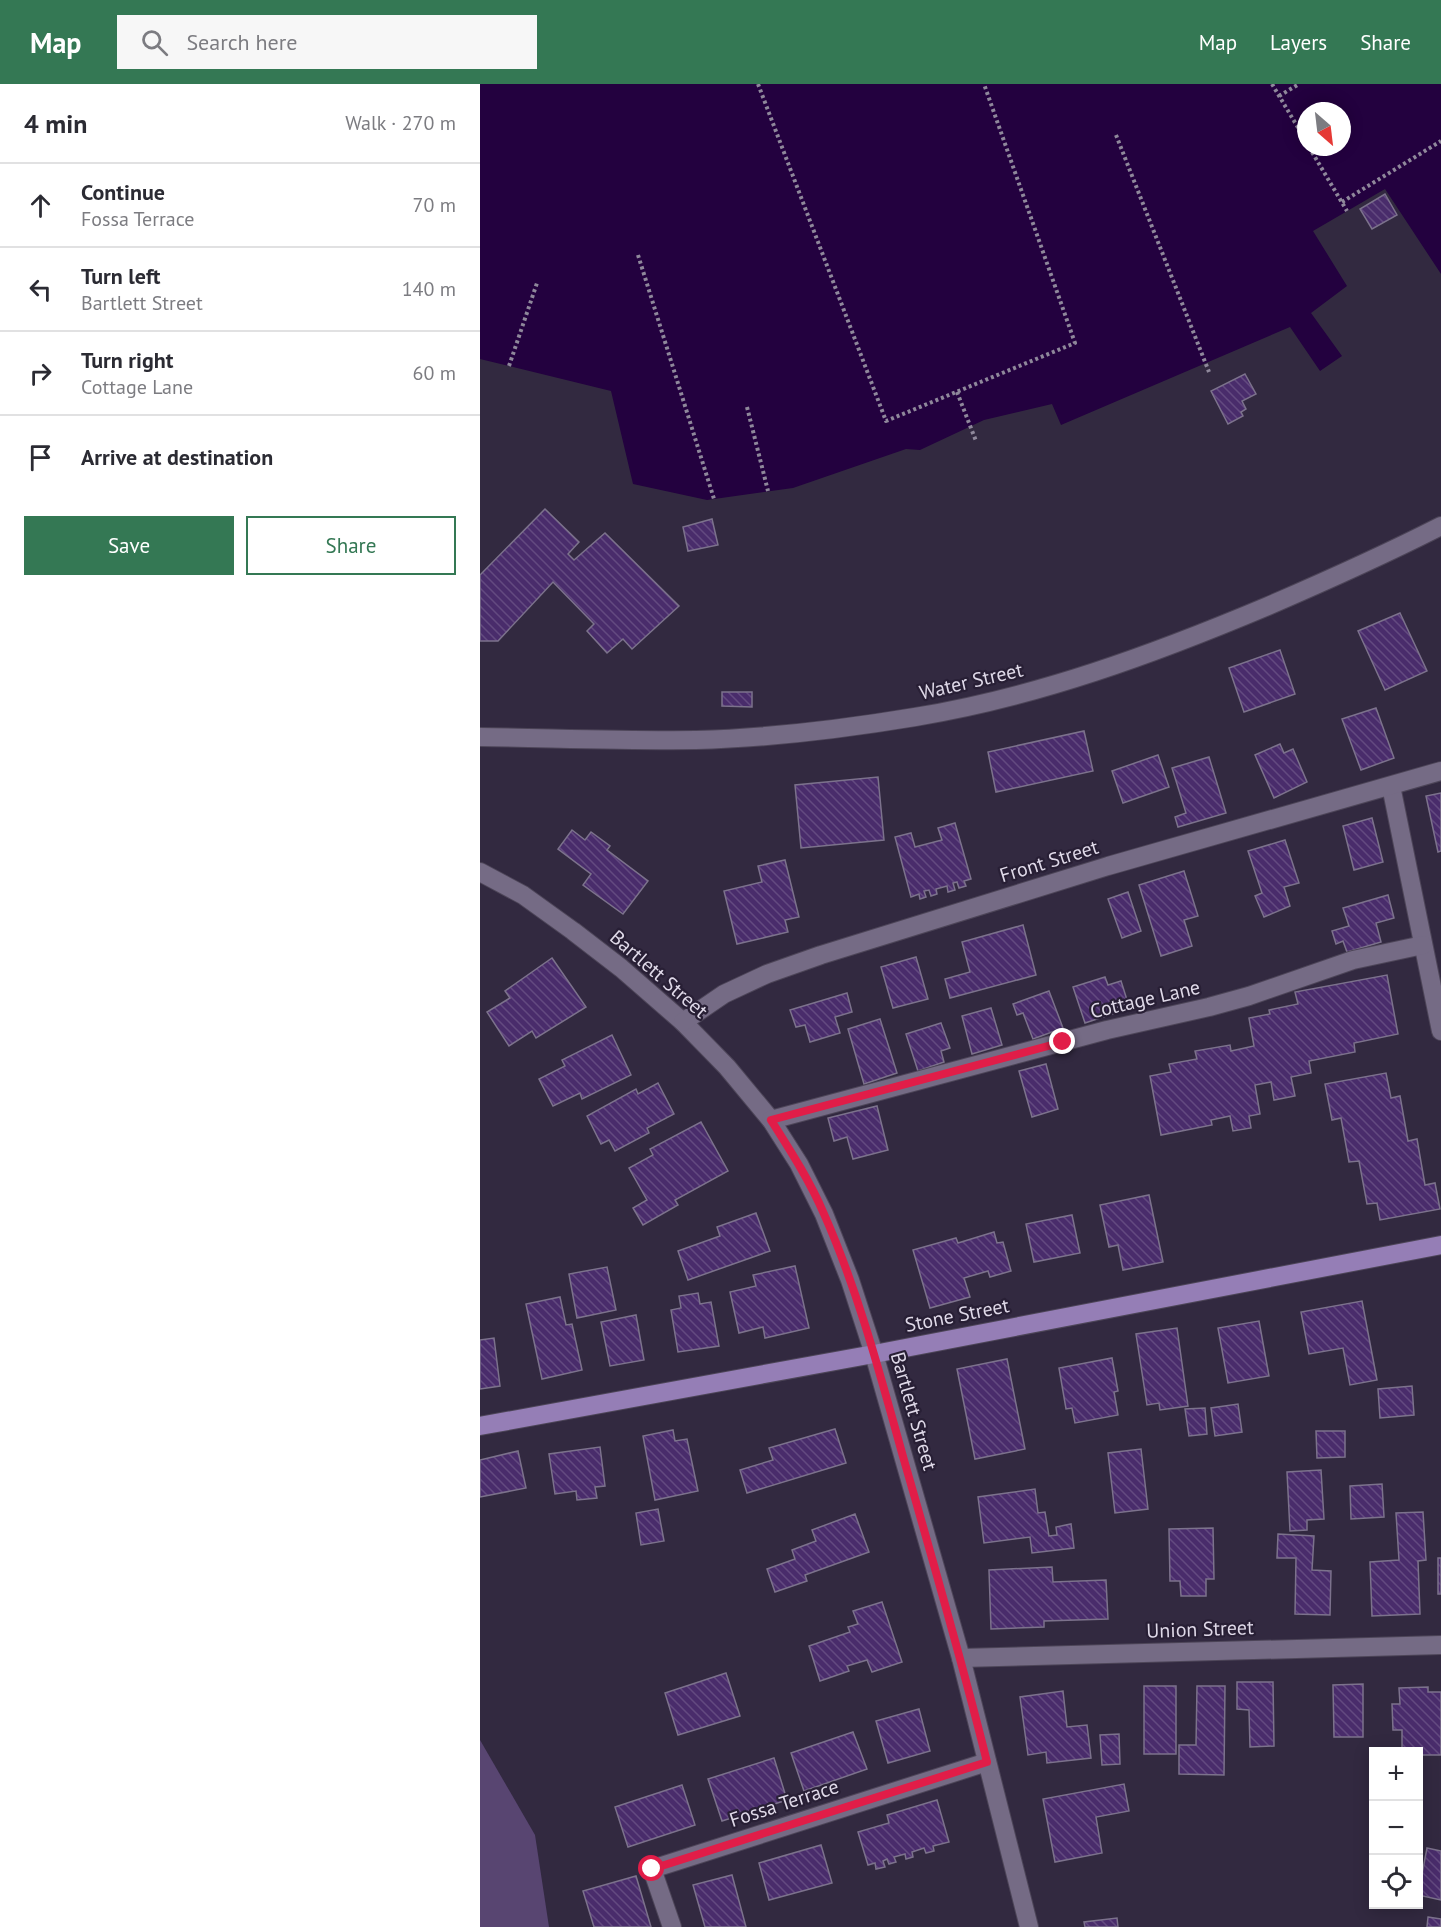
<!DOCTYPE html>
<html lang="en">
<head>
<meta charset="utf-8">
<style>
  :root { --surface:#fff; --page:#f7f7f7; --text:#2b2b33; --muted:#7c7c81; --line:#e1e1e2; --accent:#347854 }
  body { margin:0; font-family:"PT Sans",sans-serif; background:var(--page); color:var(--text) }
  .controls { position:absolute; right:18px; bottom:18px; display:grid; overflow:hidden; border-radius:0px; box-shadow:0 3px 15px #0003 }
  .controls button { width:54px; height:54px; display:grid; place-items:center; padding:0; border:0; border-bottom:2px solid var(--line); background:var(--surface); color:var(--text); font:30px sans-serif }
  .compass { position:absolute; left:817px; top:18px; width:54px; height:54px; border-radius:50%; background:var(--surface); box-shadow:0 3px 15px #0003; rotate:152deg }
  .stop { position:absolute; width:18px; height:18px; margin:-14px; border:4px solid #e11d48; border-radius:50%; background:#fff }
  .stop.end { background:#e11d48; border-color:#fff; box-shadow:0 2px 6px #0008 }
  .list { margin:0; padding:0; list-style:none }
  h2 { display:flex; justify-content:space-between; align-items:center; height:78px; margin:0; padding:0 24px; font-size:26px }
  h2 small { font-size:20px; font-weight:400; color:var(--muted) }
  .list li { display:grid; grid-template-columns:39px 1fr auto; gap:18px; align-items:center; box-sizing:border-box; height:84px; padding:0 24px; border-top:2px solid var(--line) }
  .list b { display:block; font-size:22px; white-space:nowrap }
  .list p { margin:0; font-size:20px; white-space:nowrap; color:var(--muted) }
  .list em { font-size:20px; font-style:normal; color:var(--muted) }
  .actions { display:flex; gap:12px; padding:18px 24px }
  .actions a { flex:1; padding:14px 0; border:2px solid var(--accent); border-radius:0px; text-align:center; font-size:21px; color:var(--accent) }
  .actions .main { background:var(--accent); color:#fff }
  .icon { flex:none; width:33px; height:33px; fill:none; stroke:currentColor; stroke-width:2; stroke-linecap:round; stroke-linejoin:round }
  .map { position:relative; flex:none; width:961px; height:1843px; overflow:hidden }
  header { display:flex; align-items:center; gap:36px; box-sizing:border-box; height:84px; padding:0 30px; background:var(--accent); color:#fff }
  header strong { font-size:28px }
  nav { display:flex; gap:33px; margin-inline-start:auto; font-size:21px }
  .search { width:420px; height:54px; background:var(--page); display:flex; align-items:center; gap:15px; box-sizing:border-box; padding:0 21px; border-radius:0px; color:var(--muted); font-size:22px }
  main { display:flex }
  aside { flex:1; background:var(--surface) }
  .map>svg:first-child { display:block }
</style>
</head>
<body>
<header>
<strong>Map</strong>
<div class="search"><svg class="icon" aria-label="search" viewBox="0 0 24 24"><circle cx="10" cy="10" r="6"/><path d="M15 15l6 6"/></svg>Search here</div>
<nav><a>Map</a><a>Layers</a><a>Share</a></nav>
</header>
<main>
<aside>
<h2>4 min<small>Walk · 270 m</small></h2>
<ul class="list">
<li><svg class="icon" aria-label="ahead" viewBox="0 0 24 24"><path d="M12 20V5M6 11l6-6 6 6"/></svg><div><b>Continue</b><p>Fossa Terrace</p></div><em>70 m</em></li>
<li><svg class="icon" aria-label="left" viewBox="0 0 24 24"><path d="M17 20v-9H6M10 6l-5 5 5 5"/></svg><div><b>Turn left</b><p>Bartlett Street</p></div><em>140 m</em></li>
<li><svg class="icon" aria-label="right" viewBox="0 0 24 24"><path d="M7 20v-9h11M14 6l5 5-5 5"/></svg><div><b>Turn right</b><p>Cottage Lane</p></div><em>60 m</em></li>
<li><svg class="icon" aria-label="arrive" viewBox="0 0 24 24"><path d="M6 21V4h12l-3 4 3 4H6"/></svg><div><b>Arrive at destination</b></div></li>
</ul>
<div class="actions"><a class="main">Save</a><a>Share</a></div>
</aside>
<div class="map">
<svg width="961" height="1843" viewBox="0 0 961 1843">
  <defs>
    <pattern id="building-back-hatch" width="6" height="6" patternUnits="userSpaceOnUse" patternTransform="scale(1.5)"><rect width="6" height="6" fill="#492c6b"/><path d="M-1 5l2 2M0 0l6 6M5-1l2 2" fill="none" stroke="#634a80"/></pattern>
  </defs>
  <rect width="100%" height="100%" fill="#322940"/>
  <polygon fill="#584571" points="0,1656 55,1751 69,1843 0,1843"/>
  <path fill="#23013f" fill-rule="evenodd" d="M 0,0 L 961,0 L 961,190 L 905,105 L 833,147 L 867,202 L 831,229 L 862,272 L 840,287 L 810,243 L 581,341 L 572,320 L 504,336 L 440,366 L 426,365 L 313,404 L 227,416 L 153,400 L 131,307 L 0,275 ZM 826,27 L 862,27 L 862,63 L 826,63 Z"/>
  <g fill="url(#building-back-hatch)" stroke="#7c728c" stroke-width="1.5">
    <polygon points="905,110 917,131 892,145 880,125"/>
    <polygon points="765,290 776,310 762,317 766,325 761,328 763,332 748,340 731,307"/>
    <polygon points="65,425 99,458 88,470 94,476 125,449 199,522 152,565 143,555 127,569 107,547 114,540 73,498 18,557 0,557 0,491"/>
    <polygon points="232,435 238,461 208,467 203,443"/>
    <polygon points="920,529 947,587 905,606 878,547"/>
    <polygon points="800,566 815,610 764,628 749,584"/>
    <polygon points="242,608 272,608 272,623 242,622"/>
    <polygon points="896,624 914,674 881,686 862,635"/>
    <polygon points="604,647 613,687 516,708 508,668"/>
    <polygon points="800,660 804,669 813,665 827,698 794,714 775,671"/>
    <polygon points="678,671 689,703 643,719 632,687"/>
    <polygon points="729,673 746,729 698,743 695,733 706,729 692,684"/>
    <polygon points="398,693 404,756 321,764 315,701"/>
    <polygon points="961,709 961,767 958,768 946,712"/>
    <polygon points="892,734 903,778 874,786 863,742"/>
    <polygon points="475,739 491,795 484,797 486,802 479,804 477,798 473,799 475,806 468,808 467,802 456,805 457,810 451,812 449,806 444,807 446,813 440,815 439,810 431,813 415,753 431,749 435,763 462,756 458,744"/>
    <polygon points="92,746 105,756 111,748 130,762 127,766 168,797 143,830 103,801 111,790 78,765"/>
    <polygon points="805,756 819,799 804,803 810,822 784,833 775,812 782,809 768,767"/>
    <polygon points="305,776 319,833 305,836 308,848 257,860 244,807 282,798 278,782"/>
    <polygon points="704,787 718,832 704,836 712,862 681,872 659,801"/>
    <polygon points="648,808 661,847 642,854 628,815"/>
    <polygon points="908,811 914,834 896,839 901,858 867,868 863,857 856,860 852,847 869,842 863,824"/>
    <polygon points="543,841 556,891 470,914 465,895 490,888 482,858"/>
    <polygon points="436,873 448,915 413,924 401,883"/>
    <polygon points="72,874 106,923 56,954 52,947 29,962 7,928 30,914 25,907"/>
    <polygon points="907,891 918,950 874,959 875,968 829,977 831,989 811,993 815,1012 794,1016 791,998 775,1001 780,1030 769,1032 771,1044 753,1047 750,1032 731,1036 732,1041 681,1051 670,992 691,988 689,980 717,975 715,967 750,961 751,967 774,962 769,934 790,930 789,926 818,920 815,908"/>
    <polygon points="625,893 628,901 641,897 648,919 633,925 635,929 605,939 593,903"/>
    <polygon points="569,907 583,944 553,955 543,929 537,931 533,920"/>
    <polygon points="367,909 372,928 355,933 360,949 330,958 325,941 316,943 310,926"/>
    <polygon points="511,924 522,961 492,970 482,932"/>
    <polygon points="400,935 417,989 384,1000 368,945"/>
    <polygon points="461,939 470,964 461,967 464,978 438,987 426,950"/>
    <polygon points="132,951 151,991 102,1015 100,1009 73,1022 59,995 85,982 82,976"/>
    <polygon points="566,980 578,1025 552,1033 539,987"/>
    <polygon points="906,989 911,1014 920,1012 928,1057 937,1055 945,1101 955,1099 960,1125 900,1136 897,1119 887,1120 879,1077 869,1078 861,1034 852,1036 845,1000"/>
    <polygon points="178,999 194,1030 167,1044 169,1049 135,1067 129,1056 121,1060 107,1032 156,1005 158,1010"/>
    <polygon points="397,1022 408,1066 373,1075 367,1053 354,1057 348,1034"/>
    <polygon points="221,1038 248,1087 195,1116 198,1121 163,1141 153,1124 167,1116 149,1084 173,1071 170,1065"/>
    <polygon points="669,1111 683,1178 643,1186 638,1161 629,1163 620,1121"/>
    <polygon points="276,1129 290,1167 208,1196 198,1167 240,1152 237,1143"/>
    <polygon points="592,1131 600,1169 554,1178 546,1140"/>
    <polygon points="514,1148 517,1159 523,1158 531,1187 510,1193 508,1187 484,1194 490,1213 450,1224 433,1166 476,1154 478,1159"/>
    <polygon points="315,1182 329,1244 285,1254 283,1243 259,1249 250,1208 276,1202 273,1191"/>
    <polygon points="127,1183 136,1226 97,1234 89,1190"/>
    <polygon points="218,1209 220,1220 231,1218 239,1262 198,1268 191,1226 201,1224 199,1212"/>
    <polygon points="80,1213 86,1241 92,1240 102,1286 62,1295 46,1220"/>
    <polygon points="882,1217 897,1296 870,1301 863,1264 829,1270 821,1228"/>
    <polygon points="156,1231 164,1276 130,1282 121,1238"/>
    <polygon points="779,1237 789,1292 748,1299 738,1244"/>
    <polygon points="697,1244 708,1322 680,1326 679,1319 667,1321 656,1250"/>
    <polygon points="14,1254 20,1302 0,1305 0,1256"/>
    <polygon points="632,1274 638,1307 634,1308 638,1331 595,1339 592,1324 586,1325 579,1284"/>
    <polygon points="527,1275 545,1365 495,1375 477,1285"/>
    <polygon points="932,1302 934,1331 900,1334 898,1305"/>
    <polygon points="758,1320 762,1348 735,1352 731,1324"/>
    <polygon points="725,1324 727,1350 709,1352 705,1325"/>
    <polygon points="355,1345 366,1379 267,1409 260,1386 293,1376 289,1364"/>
    <polygon points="193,1346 195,1357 207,1355 218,1407 175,1416 163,1352"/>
    <polygon points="836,1347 865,1347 865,1373 837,1374"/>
    <polygon points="120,1363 125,1402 115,1403 117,1414 97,1416 96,1407 75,1410 69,1370"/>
    <polygon points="661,1365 668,1425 635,1429 628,1369"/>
    <polygon points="38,1367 46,1404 0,1413 0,1376"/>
    <polygon points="841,1386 844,1435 827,1436 827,1446 810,1447 807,1388"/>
    <polygon points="902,1400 904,1433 871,1435 870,1402"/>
    <polygon points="555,1405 558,1429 565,1428 569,1452 577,1451 576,1443 591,1440 594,1464 552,1469 550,1453 504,1459 498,1413"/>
    <polygon points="178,1425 184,1457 161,1461 156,1429"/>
    <polygon points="943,1428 946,1476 938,1477 940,1530 892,1532 890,1478 919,1476 916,1429"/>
    <polygon points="375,1430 389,1468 325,1491 327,1497 295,1508 287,1485 315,1475 312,1466 336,1457 332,1446"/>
    <polygon points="733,1444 734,1495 726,1495 726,1512 701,1512 700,1497 690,1497 689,1445"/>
    <polygon points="798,1450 834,1452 832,1486 851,1487 850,1531 815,1530 816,1474 797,1474"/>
    <rect x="958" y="1474" width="3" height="36"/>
    <polygon points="572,1483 573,1498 626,1496 628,1535 564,1537 564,1543 511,1545 509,1486"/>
    <polygon points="402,1518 422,1578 392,1588 387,1576 367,1582 369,1587 340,1597 329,1562 370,1548 368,1543 378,1540 373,1527"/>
    <polygon points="246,1589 260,1632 198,1651 185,1609"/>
    <polygon points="757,1598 793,1598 794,1662 770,1663 769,1626 757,1625"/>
    <polygon points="883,1600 883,1653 854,1653 853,1601"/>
    <rect x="664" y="1602" width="32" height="68"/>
    <polygon points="717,1602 745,1602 744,1691 699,1690 699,1661 716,1661"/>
    <polygon points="948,1603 948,1608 961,1608 961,1671 938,1671 938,1668 922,1668 922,1646 913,1646 912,1620 920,1620 919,1604"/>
    <polygon points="583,1607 587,1643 607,1641 611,1674 567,1679 566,1668 548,1671 540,1613"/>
    <polygon points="439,1625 450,1667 408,1679 396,1637"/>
    <polygon points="373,1648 387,1685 324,1707 311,1669"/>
    <polygon points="639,1650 640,1680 622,1681 620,1651"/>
    <polygon points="294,1674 307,1716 242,1737 228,1695"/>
    <polygon points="644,1700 649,1727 616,1733 622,1769 575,1778 563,1715"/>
    <polygon points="202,1701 215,1741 148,1763 135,1723"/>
    <polygon points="457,1716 469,1758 453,1762 454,1767 446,1769 444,1764 432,1768 433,1773 426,1775 425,1770 414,1773 416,1778 409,1780 407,1775 403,1777 405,1783 396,1785 395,1779 388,1781 378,1748 409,1739 407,1731"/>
    <polygon points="341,1761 352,1799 289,1816 279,1779"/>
    <polygon points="947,1764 961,1767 961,1816 938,1811"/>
    <polygon points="252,1791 266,1843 225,1843 213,1801"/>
    <polygon points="156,1792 171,1843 114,1843 103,1807"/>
    <polygon points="948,1833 961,1835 961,1843 947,1843"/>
    <polygon points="637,1834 638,1843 605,1843 604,1838"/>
  </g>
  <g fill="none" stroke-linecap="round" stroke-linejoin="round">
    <g stroke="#4d4558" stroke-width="20">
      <g id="minor">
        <path d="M 0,653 C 72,654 144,657 216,656 C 289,654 363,645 435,633 C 557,613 674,570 788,522 C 846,497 904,471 961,442"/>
        <polyline points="911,702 961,947"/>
        <polyline points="0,788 43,811 93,847 141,884 203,938 247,983 291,1036 319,1080 344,1130 370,1196 394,1270 481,1574 549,1843"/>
        <polyline points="203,938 244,910 287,890 341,871 628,782 961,687"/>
        <polyline points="291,1036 627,946 729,923 769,912 873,876 943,861"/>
        <polyline points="481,1574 961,1561"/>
        <polyline points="192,1843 172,1785 507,1678"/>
      </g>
    </g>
    <g stroke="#4d4558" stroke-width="20">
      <polyline id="major" points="0,1342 394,1270 961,1161"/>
    </g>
    <g stroke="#8f889b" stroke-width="4" stroke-dasharray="3 3" stroke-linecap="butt">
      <polyline points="278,0 406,337 595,259 504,0"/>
      <polyline points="792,0 826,57"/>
      <polyline points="799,12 819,0"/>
      <polyline points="636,51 729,288"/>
      <polyline points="829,63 867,127"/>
      <polyline points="862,118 961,57"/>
      <polyline points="158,171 234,415"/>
      <polyline points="29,282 57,199"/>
      <polyline points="477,308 496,357"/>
      <polyline points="267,323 288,407"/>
    </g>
    <use href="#minor" stroke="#756b85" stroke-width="18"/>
    <use href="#major" stroke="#957eb6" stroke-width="18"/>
  </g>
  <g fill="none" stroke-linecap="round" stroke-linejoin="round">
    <path stroke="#e11d48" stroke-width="8" d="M 172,1785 L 507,1678 C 482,1577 453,1477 424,1376 C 401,1294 379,1209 344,1130 C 330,1097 310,1066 291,1036 L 583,958"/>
  </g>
  <g text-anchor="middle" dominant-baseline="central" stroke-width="4.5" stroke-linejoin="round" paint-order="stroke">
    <g font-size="20" fill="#dfd9e8" stroke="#281f35">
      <text transform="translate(491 597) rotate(-13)">Water Street</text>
      <text transform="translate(569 777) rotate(-17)">Front Street</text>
      <text transform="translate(179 890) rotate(41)">Bartlett Street</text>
      <text transform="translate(665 915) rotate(-13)">Cottage Lane</text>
      <text transform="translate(477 1231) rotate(-11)">Stone Street</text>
      <text transform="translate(434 1327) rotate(74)">Bartlett Street</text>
      <text transform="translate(720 1545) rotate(-2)">Union Street</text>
      <text transform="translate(304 1719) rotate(-18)">Fossa Terrace</text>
    </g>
  </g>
</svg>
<div class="controls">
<button>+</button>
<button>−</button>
<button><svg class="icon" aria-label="locate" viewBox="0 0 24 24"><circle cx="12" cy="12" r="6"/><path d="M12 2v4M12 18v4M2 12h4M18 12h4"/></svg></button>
</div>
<svg class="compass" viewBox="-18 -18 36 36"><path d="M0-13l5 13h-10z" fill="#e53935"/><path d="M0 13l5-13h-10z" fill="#7c7c81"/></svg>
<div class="stop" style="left:172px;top:1785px"></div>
<div class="stop end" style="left:583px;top:958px"></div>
</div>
</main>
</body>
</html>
